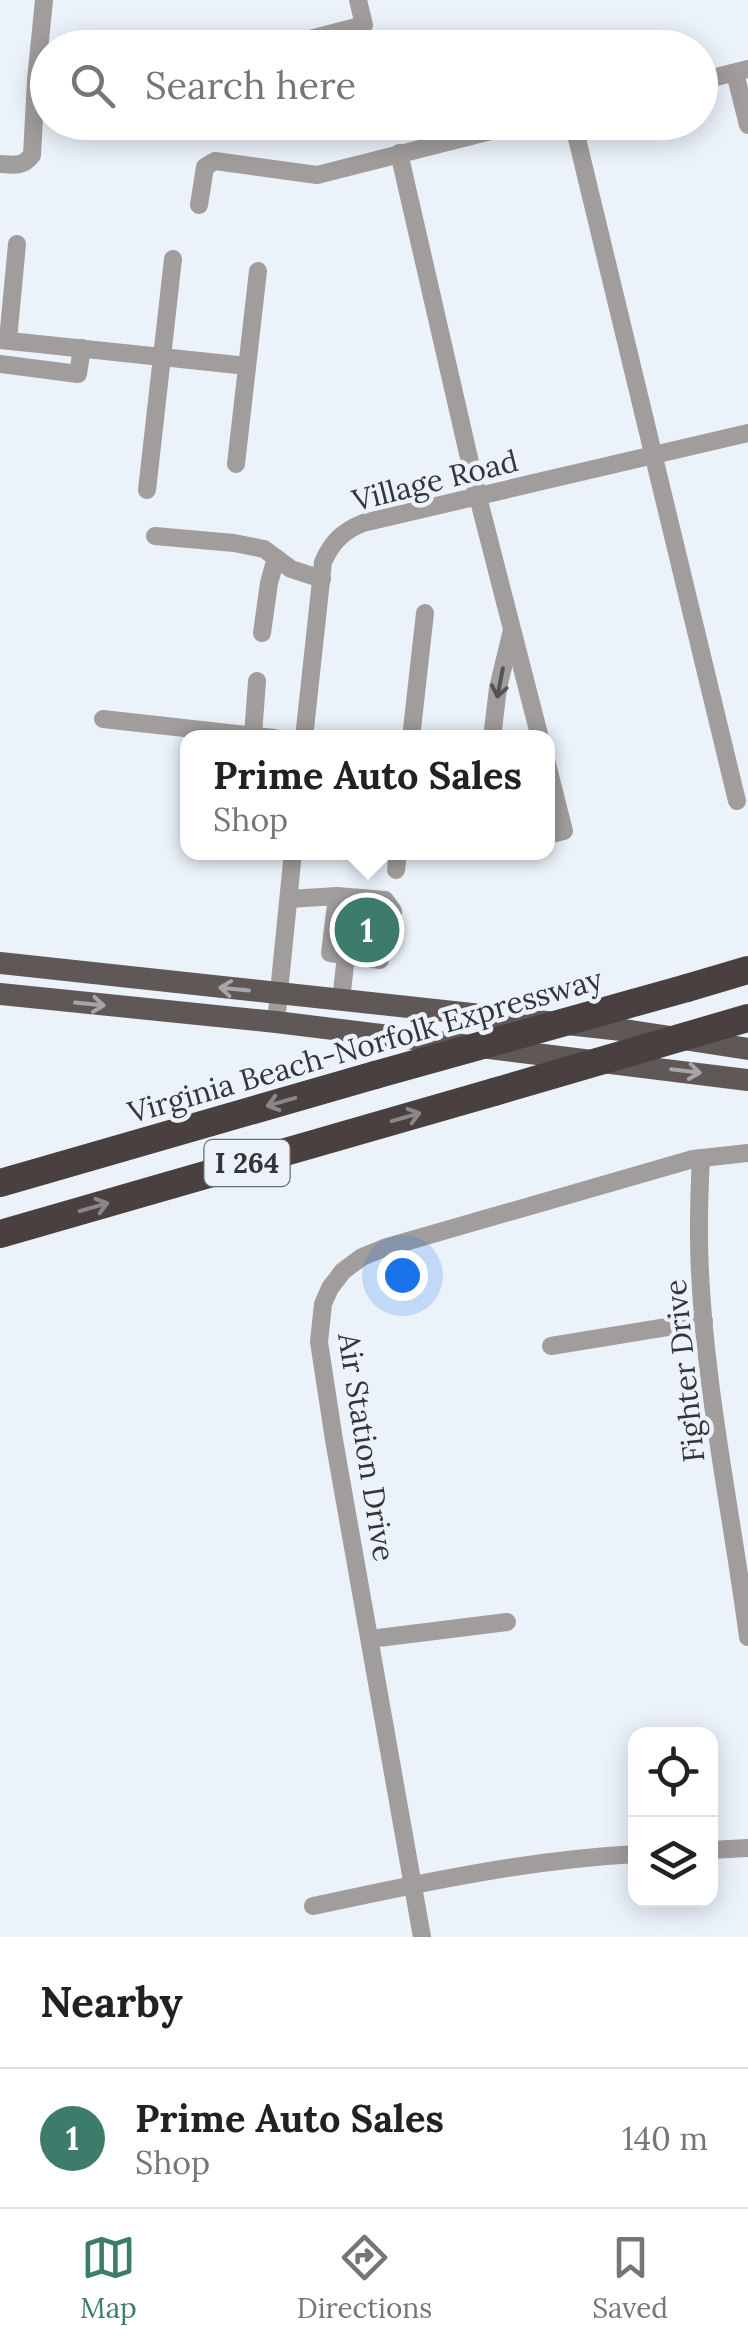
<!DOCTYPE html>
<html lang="en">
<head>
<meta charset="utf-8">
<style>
  :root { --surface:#fff; --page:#f2f2f2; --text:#222; --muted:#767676; --line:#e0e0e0; --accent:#3d7c6a }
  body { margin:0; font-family:Lora,serif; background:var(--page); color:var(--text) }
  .controls { position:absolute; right:30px; bottom:30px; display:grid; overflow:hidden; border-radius:20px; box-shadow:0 5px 25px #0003 }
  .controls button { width:90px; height:90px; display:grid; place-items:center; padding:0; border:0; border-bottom:2px solid var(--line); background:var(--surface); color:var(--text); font:50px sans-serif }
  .you { position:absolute; left:402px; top:1275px; width:35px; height:35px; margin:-25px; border:8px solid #fff; border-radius:50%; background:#1a73e8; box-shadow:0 0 0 15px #1a73e833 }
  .badge { display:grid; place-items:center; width:65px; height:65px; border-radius:50%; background:var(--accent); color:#fff; font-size:32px; font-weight:700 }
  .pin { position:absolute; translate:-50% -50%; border:5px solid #fff; box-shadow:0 2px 10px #0006 }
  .popup { position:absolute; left:180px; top:730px; width:375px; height:130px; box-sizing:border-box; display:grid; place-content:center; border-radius:20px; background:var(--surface); filter:drop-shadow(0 2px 8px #0005); font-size:32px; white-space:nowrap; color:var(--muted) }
  .popup b { font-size:38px; color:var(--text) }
  .popup::after { content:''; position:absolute; left:50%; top:100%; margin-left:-20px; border:20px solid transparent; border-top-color:var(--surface) }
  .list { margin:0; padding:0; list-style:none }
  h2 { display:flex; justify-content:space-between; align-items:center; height:130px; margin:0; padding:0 40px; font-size:42px }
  h2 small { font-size:32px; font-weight:400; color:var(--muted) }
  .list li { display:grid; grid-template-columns:65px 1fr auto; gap:30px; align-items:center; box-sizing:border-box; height:140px; padding:0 40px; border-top:2px solid var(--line) }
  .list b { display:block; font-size:38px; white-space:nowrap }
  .list p { margin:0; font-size:32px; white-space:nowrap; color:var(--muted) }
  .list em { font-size:32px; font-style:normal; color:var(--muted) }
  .icon { flex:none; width:55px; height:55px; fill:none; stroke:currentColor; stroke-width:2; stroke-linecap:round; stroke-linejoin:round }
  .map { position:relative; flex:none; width:748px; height:1937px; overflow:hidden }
  .search { position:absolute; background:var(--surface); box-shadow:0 5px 25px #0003; left:30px; right:30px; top:30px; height:110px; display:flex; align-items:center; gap:25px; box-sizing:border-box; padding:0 35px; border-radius:55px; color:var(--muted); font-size:38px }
  .sheet { height:270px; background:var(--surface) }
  nav { display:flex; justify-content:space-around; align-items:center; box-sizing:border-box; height:140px; border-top:2px solid var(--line); background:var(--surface); font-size:28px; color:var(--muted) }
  nav a { display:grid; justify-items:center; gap:5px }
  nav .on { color:var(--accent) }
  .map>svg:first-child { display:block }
</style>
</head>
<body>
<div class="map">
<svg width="748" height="1937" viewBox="0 0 748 1937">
  <rect width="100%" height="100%" fill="#ebf2fa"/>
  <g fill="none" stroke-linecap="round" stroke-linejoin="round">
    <g stroke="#a19d9c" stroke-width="18">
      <polyline points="275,48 364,25 358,0"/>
      <polyline points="735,73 748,125"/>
      <polyline points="700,81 748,69"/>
      <polyline points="573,122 737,801"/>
      <polyline points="399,153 478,497 540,738"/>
      <path d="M 0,164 C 15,165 23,167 32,155 L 36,80 L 44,0"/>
      <polyline points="199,205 205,167 215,161 317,175 527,122"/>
      <polyline points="0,340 247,366"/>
      <polyline points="8,340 17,244"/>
      <polyline points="0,364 78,374 82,348"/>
      <polyline points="236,464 258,271"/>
      <polyline points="147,490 173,259"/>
      <polyline points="155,536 234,543 264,549 291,569 322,579"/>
      <polyline points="262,633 269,583 276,558"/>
      <polyline points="103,719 274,738"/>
      <polyline points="253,735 257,681"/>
      <path d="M 304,738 L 323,562 C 332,542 343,531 363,523 L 748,433"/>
      <polyline points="411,738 425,613"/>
      <polyline points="492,738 498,688 511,634"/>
      <polyline points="547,764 564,831 547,835"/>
      <polyline points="396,870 398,852"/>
      <polyline points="337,896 330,953 380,960"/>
      <polyline points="289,899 337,896 385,900 393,911 393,919"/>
      <polyline points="341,1001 346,955"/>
      <polyline points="276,1022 293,852"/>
      <path d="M 701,1158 C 699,1196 698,1234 700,1272 C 706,1395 732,1515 748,1637"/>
      <polyline points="551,1346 704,1321"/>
      <polyline points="370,1639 507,1622"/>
      <polyline points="710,1850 748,1848"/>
      <path d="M 313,1906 C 420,1883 526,1860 636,1854"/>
      <polyline points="422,1937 334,1440 319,1342 323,1304 330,1288 343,1271 362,1257 384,1248 693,1159 748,1153"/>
    </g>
    <g stroke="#605857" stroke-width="22">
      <polyline points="0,963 631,1031 748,1049"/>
      <polyline points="0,994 276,1022 748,1080"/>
    </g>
    <g stroke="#49403f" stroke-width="28">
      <polyline points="687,988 748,970"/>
      <polyline points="0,1183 375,1075"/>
      <polyline points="0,1234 494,1092"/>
    </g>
    <g stroke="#49403f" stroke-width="28">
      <polyline points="375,1075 687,988"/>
      <polyline points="494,1092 748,1018"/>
    </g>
  </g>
  <defs><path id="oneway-shaft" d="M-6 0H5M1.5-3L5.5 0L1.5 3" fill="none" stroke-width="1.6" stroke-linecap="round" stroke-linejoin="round" transform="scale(2.5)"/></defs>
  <use stroke="#545456" href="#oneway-shaft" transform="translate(500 683) rotate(101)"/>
  <g stroke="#a6a5a8">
    <use href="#oneway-shaft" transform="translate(234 989) rotate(-174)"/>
    <use href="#oneway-shaft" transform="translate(90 1004) rotate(6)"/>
    <use href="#oneway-shaft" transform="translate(686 1071) rotate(7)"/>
  </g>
  <g stroke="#8a878a">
    <use href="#oneway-shaft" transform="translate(281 1102) rotate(164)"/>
    <use href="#oneway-shaft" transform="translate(406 1117) rotate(-16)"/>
    <use href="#oneway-shaft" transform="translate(94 1207) rotate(-16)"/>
  </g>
  <g text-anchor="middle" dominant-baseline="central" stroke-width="9" stroke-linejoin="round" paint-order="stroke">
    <rect fill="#ebf2fa" stroke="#6a6e72" stroke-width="2.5" x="204.5" y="1140" width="85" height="46" rx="8"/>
    <g font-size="28" font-weight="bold" fill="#333538">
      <text x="247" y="1163">I 264</text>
    </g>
    <g font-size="30" fill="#333538" stroke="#ebf2fa">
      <text transform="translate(435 480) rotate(-14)">Village Road</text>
      <text transform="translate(365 1045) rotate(-16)">Virginia Beach-Norfolk Expressway</text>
      <text transform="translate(684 1371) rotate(-96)">Fighter Drive</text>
      <text transform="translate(367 1447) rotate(81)">Air Station Drive</text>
    </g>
  </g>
</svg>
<div class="controls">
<button><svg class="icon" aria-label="locate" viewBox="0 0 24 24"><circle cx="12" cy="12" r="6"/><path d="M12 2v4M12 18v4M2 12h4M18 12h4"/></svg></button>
<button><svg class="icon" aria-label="layers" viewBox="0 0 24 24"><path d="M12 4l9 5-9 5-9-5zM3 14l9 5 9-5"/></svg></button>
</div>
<div class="you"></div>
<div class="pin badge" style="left:367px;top:930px">1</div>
<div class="popup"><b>Prime Auto Sales</b>Shop</div>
<div class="search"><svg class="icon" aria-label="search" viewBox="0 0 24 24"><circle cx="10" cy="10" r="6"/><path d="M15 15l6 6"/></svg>Search here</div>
</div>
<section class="sheet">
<h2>Nearby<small></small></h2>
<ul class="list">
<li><span class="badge">1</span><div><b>Prime Auto Sales</b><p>Shop</p></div><em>140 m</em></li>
</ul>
</section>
<nav>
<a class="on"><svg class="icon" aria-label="map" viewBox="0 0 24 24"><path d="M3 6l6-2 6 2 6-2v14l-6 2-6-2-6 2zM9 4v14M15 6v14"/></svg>Map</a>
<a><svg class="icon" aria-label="directions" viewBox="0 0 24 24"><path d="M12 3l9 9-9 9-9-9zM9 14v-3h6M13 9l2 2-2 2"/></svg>Directions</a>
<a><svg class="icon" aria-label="saved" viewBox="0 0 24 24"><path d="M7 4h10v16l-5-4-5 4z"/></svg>Saved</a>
</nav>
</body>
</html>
